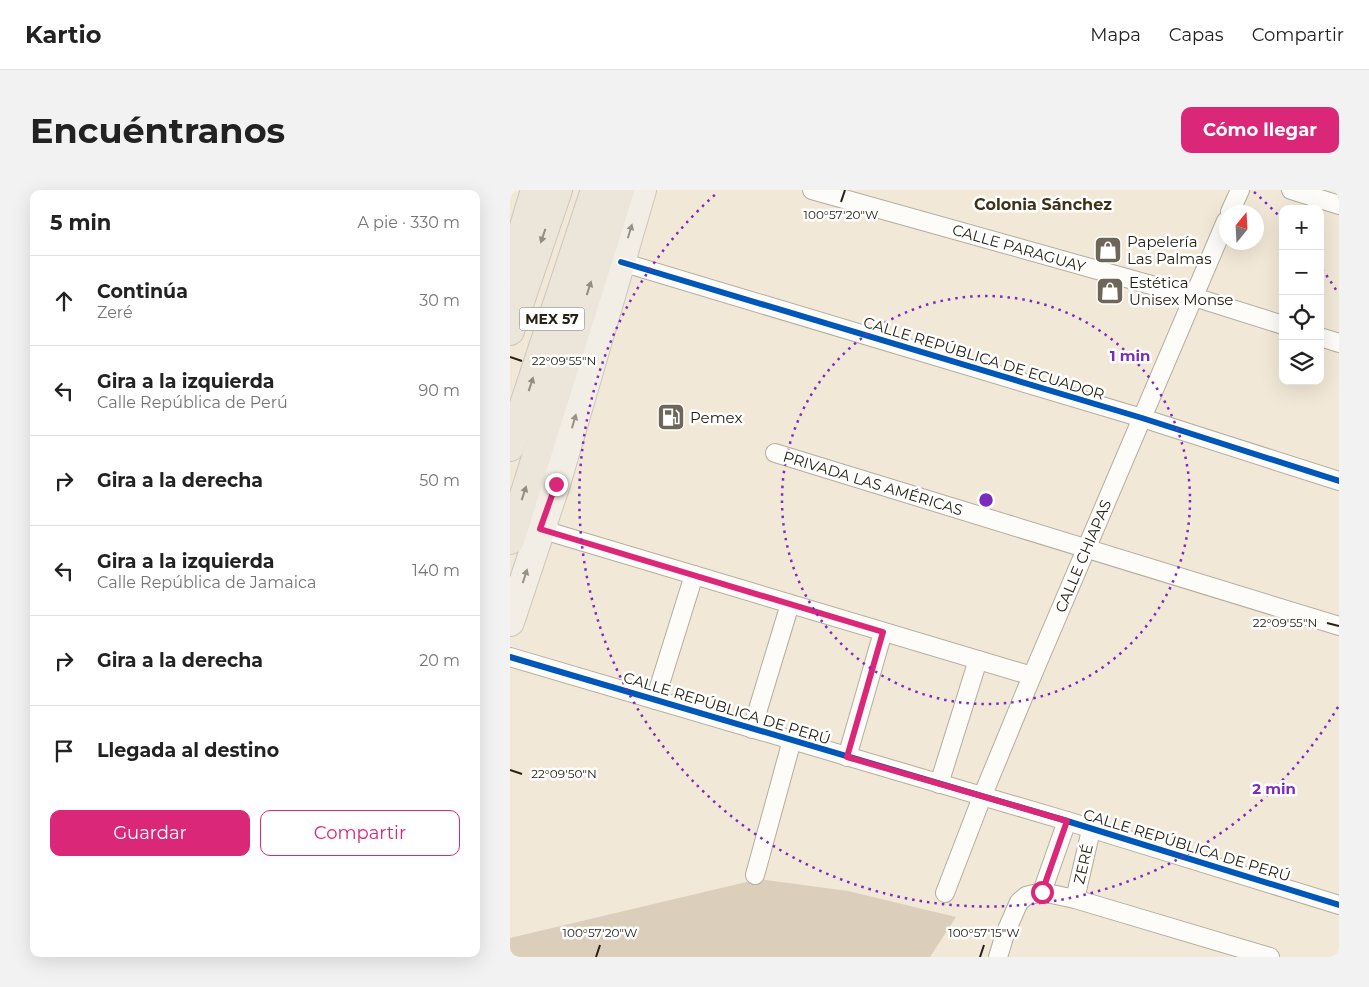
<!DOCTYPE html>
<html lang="es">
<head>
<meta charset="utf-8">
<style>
  :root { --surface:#fff; --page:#f2f2f2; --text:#222; --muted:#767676; --line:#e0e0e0; --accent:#db2777 }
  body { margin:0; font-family:Montserrat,sans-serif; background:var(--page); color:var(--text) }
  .controls { position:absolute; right:15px; top:15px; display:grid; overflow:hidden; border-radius:10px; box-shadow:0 5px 20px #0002 }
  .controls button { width:45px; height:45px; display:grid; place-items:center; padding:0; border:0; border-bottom:1px solid var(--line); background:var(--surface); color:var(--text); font:25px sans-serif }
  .compass { position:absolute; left:709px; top:15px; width:45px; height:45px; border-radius:50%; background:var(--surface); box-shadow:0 5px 20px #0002; rotate:18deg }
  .stop { position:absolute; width:15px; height:15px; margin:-11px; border:4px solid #db2777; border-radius:50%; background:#fff }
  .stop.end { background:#db2777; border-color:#fff; box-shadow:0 1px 5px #0008 }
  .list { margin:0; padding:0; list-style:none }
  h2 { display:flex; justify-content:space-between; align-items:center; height:65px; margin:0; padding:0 20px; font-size:21px }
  h2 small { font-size:16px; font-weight:400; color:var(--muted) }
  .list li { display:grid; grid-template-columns:32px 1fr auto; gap:15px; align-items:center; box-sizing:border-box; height:90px; padding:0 20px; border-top:1px solid var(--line) }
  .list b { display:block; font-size:19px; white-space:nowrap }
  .list p { margin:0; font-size:16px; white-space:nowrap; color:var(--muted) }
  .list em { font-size:16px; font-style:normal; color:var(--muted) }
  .actions { display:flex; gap:10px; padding:15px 20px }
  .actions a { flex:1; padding:11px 0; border:1px solid var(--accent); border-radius:10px; text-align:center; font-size:18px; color:var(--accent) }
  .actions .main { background:var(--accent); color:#fff }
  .icon { flex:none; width:28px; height:28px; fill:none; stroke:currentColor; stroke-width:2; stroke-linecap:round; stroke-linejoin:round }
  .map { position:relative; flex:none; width:829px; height:767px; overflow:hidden; border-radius:10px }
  header { display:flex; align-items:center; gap:30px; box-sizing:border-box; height:70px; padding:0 25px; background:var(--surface); border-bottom:1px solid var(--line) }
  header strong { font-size:24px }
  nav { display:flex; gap:28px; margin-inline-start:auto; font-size:18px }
  .intro { display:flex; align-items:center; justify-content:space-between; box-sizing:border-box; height:120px; padding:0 30px }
  h1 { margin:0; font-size:35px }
  .button { padding:12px 22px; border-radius:10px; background:var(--accent); color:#fff; font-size:18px; font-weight:700 }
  main { display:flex; gap:30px; padding:0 30px }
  aside { flex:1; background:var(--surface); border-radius:10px; box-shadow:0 5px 20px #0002 }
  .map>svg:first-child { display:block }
</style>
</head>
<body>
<header>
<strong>Kartio</strong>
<nav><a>Mapa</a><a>Capas</a><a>Compartir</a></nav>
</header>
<div class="intro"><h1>Encuéntranos</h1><a class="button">Cómo llegar</a></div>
<main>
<aside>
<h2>5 min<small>A pie · 330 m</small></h2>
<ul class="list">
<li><svg class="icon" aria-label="ahead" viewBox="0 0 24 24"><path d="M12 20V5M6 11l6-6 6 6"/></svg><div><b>Continúa</b><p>Zeré</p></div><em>30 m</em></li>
<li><svg class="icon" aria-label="left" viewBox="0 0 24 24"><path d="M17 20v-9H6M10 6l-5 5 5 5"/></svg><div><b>Gira a la izquierda</b><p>Calle República de Perú</p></div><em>90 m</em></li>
<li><svg class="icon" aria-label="right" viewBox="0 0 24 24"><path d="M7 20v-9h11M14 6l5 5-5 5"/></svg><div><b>Gira a la derecha</b></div><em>50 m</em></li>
<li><svg class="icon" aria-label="left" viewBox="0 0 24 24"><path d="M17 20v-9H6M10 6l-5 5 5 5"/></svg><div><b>Gira a la izquierda</b><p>Calle República de Jamaica</p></div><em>140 m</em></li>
<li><svg class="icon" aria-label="right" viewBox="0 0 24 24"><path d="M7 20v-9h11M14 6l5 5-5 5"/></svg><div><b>Gira a la derecha</b></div><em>20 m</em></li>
<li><svg class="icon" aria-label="arrive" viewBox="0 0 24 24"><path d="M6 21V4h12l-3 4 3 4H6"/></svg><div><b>Llegada al destino</b></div></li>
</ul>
<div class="actions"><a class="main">Guardar</a><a>Compartir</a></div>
</aside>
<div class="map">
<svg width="829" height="767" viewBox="0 0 829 767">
  <rect width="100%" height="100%" fill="#f2e8d7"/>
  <polygon fill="#dbcfbc" points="249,689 338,701 446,727 420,767 0,767 0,748"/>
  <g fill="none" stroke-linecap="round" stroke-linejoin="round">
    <g stroke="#b3ac9f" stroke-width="20">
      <g id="street">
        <polyline points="302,0 684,107 773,135"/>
        <polyline points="781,0 829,15"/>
        <polyline points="720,22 730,0"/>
        <polyline points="111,72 632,228 829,291"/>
        <polyline points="810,147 829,153"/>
        <polyline points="265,263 829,436"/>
        <polyline points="30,339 522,486"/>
        <polyline points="0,467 557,631 829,715"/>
        <polyline points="145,510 184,385"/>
        <polyline points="242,539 280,414"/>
        <polyline points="337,567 373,442"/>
        <polyline points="429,594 468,470"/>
        <polyline points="245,685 282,550"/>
        <polyline points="532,702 557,631"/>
        <polyline points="435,703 472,607 522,486 716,31"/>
        <polyline points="565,709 581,640"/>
        <polyline points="488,767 495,744 509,712 516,706 532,702 565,709 760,767"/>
      </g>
    </g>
    <g stroke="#cbc6bd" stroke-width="30">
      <polyline id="primary" points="0,432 46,294 132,0"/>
    </g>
    <g stroke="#cbc6bd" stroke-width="30">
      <g id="highway">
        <polyline points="0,83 25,0"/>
        <polyline points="0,141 48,0"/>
        <polyline points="0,257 85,0"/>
        <polyline points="0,350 110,0"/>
      </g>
    </g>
    <use href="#street" stroke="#fdfcf9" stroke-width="18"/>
    <use href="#primary" stroke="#f3eee5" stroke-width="28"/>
    <use href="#highway" stroke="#ece5d9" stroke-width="28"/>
    <g stroke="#fff" stroke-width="9">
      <g id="cycleway">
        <polyline points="111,72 632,228 829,291"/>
        <polyline points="0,467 557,631 829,715"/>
      </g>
    </g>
    <use href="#cycleway" stroke="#0057b8" stroke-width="6"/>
  </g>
  <defs><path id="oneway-solid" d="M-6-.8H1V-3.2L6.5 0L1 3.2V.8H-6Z" transform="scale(1.25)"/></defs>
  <g fill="#979287">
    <use href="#oneway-solid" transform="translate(120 41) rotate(-73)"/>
    <use href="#oneway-solid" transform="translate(64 231) rotate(-74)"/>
    <use href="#oneway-solid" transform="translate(15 386) rotate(-72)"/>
  </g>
  <g fill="#938d81">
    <use href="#oneway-solid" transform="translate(33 46) rotate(109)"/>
    <use href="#oneway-solid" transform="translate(79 98) rotate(-72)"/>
    <use href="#oneway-solid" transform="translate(21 194) rotate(-72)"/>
    <use href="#oneway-solid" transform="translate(14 303) rotate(-72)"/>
  </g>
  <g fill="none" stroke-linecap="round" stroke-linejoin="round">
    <polyline stroke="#db2777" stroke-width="6" points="46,294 30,339 373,442 337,567 557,631 532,702"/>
  </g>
  <path fill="none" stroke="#272115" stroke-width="2" d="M 331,12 L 335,0M 0,167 L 12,171M 817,433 L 829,436M 0,580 L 12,584M 86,767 L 90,755M 470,767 L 474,755"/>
  <g fill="none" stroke="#7b2cbf" stroke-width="2.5" stroke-dasharray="2.5 5">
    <circle cx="476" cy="310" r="204"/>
    <path d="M828 517A408 408 0 1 1 208 2M744 2A408 408 0 0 1 772 29M812 79A408 408 0 0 1 828 103"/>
  </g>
  <defs>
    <g id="shop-square" transform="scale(1.4375)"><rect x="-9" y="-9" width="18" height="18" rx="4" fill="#6e6759" stroke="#fff"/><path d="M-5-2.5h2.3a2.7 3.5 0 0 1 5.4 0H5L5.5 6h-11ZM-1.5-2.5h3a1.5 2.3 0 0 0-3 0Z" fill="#fff"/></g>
    <g id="fuel-square" transform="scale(1.4375)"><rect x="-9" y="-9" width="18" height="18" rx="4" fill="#6e6759" stroke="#fff"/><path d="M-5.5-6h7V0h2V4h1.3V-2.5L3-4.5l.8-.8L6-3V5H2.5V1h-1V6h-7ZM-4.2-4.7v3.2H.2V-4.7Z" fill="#fff"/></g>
  </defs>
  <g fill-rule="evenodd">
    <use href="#shop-square" x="598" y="60"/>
    <use href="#shop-square" x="600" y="101"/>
    <use href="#fuel-square" x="161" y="227"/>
  </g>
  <g text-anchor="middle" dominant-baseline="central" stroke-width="5" stroke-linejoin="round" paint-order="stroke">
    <rect fill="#fff" stroke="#68645b" stroke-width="1" x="9.5" y="117.5" width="65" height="23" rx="4"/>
    <g font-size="14" font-weight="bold" fill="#272115">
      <text x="42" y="129">MEX 57</text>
    </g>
    <g font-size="15" fill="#272115" stroke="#fff" text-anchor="start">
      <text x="617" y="51">Papelería<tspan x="617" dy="17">Las Palmas</tspan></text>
      <text x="619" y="92">Estética<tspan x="619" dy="17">Unisex Monse</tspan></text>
      <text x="180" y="227">Pemex</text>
    </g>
    <g font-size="15" fill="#272115" stroke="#fff">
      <text transform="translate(509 58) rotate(16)">CALLE PARAGUAY</text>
      <text transform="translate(474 168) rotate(17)">CALLE REPÚBLICA DE ECUADOR</text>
      <text transform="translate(363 293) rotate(17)">PRIVADA LAS AMÉRICAS</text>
      <text transform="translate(573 366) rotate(-67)">CALLE CHIAPAS</text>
      <text transform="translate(217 518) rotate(17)">CALLE REPÚBLICA DE PERÚ</text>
      <text transform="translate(677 655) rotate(17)">CALLE REPÚBLICA DE PERÚ</text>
      <text transform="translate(573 674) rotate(-77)">ZERÉ</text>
    </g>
    <g font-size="16" font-weight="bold" fill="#3f3117" stroke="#fff">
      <text x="533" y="14">Colonia Sánchez</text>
    </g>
  </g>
  <g font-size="12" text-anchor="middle" fill="#272115" stroke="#fff" stroke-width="5" stroke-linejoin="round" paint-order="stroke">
    <text x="331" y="29">100°57'20"W</text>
    <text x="54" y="175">22°09'55"N</text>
    <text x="775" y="437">22°09'55"N</text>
    <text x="54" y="588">22°09'50"N</text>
    <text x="90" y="747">100°57'20"W</text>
    <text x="474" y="747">100°57'15"W</text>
  </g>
  <circle cx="476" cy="310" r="8" fill="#7b2cbf" stroke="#fff" stroke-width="2.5"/>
  <g font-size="15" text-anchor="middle" font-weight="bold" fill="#7b2cbf" stroke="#fff" stroke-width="5" stroke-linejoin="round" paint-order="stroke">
    <text x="620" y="171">1 min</text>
    <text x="764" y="604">2 min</text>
  </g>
</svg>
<div class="controls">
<button>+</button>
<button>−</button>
<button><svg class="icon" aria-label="locate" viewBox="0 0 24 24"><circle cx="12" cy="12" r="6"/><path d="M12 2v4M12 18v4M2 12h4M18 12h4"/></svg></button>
<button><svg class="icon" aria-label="layers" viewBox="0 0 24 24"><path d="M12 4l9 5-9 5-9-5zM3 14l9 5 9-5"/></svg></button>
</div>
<svg class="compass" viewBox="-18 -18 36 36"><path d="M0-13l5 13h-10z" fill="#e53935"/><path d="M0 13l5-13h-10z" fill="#767676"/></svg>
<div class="stop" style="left:532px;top:702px"></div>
<div class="stop end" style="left:46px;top:294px"></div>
</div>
</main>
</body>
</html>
